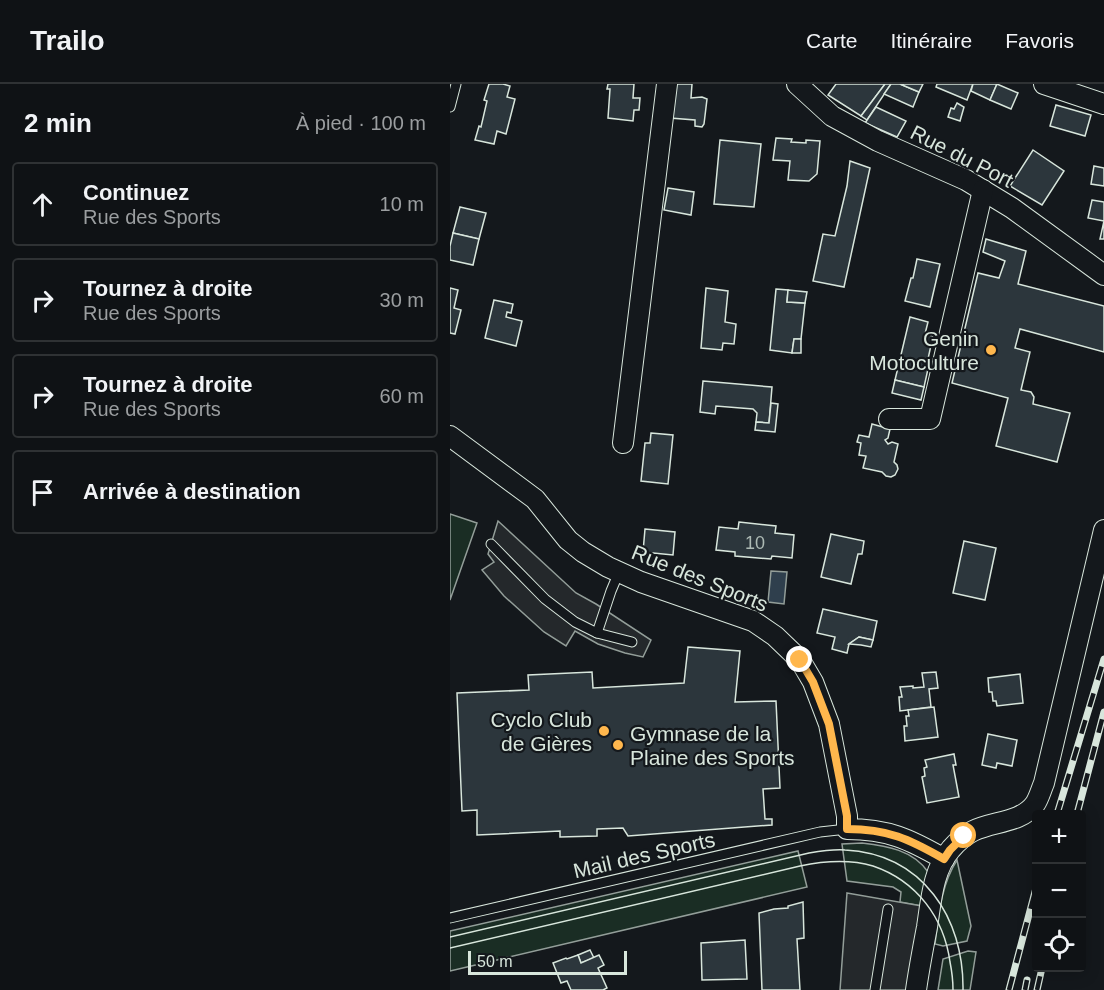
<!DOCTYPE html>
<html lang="fr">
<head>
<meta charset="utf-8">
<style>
  :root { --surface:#0f1215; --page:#181b1e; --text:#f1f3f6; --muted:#9b9ea0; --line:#2f3234 }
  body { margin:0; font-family:Helvetica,sans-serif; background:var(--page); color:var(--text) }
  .controls { position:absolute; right:18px; bottom:18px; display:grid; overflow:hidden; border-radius:6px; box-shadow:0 3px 15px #0003 }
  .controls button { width:54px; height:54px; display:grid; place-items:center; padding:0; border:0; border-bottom:2px solid var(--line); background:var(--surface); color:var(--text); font:30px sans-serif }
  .scale { position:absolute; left:18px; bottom:15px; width:159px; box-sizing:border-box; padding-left:6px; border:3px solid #d8e6dc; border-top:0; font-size:16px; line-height:21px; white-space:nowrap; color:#d8e6dc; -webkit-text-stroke:4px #14181c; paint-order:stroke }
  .stop { position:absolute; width:18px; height:18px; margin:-14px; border:4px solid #ffb74d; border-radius:50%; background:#fff }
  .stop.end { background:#ffb74d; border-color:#fff; box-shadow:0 2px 6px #0008 }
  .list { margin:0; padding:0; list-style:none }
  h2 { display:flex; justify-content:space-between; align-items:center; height:78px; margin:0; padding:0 24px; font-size:26px }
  h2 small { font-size:20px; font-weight:400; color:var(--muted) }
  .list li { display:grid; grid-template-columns:39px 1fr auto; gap:18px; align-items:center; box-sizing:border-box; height:84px; margin:0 12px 12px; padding:0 12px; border:2px solid var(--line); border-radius:6px }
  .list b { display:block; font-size:22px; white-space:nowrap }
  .list p { margin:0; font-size:20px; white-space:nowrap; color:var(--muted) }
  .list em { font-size:20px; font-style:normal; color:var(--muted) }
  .icon { flex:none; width:33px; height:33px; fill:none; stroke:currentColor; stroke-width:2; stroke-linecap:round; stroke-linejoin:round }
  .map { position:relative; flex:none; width:654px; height:906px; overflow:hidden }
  header { display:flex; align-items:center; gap:36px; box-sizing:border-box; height:84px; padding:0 30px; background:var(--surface); border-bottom:2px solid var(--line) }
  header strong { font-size:28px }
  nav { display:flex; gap:33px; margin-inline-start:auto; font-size:21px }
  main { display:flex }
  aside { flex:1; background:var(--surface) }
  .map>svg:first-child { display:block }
</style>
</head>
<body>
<header>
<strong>Trailo</strong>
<nav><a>Carte</a><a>Itinéraire</a><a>Favoris</a></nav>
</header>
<main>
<aside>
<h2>2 min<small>À pied · 100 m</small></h2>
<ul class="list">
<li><svg class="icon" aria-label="ahead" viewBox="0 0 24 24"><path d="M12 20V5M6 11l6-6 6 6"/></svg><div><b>Continuez</b><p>Rue des Sports</p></div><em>10 m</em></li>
<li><svg class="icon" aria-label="right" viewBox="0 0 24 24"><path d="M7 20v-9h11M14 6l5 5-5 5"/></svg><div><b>Tournez à droite</b><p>Rue des Sports</p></div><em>30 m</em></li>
<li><svg class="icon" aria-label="right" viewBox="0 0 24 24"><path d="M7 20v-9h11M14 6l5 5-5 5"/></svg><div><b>Tournez à droite</b><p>Rue des Sports</p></div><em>60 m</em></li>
<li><svg class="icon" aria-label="arrive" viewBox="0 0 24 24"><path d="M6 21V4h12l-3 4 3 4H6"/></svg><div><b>Arrivée à destination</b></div></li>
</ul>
</aside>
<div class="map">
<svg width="654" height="906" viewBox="0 0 654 906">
  <rect width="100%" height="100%" fill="#14181c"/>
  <g fill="#1a2d24" stroke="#939e99" stroke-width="1.5">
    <polygon points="0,430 27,439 0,516"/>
    <path d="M 412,759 C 437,762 463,766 478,788 L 472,822 L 450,818 L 451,808 L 443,803 L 397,797 L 392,760 Z"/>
    <polygon points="348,767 357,803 0,887 0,847"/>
    <path d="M 507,776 L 521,842 L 517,857 L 493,862 L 485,860 C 489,830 491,801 507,776 Z"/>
    <polygon points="518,867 526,868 520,906 488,906 493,875"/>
  </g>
  <g fill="#24282b" stroke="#939e99" stroke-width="1.5">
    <polygon points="48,437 126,509 146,520 201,556 193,573 175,569 148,560 125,547 116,562 94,548 54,512 32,486 44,478 38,470"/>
    <polygon points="397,809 472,822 457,906 390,906"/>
  </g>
  <polygon fill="#2f3f4d" stroke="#939e99" stroke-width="1.5" points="321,487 337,488 334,520 318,518"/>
  <g fill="#2c363c" stroke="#d8e6dc" stroke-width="1.5">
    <polygon points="39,0 53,0 60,2 57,13 65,15 56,50 47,47 44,60 25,56 29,42 31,43 37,17 34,16"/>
    <polygon points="158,0 184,0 183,14 190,14 189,26 184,26 183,37 158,34 160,5 157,5"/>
    <polygon points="217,0 242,0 241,14 252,13 257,15 254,40 252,43 245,42 245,36 220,34"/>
    <polygon points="386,0 435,0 411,32 378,11"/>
    <polygon points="435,0 441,0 417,36 411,32"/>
    <polygon points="441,0 450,0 469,8 463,23 434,10"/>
    <polygon points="450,0 473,0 469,8"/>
    <polygon points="487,0 523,0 517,16 486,3"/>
    <polygon points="523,0 547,0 540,16 521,7"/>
    <polygon points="547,0 568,9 561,25 540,16"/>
    <polygon points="507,19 514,23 510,37 498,33 501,24 504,25"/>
    <polygon points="606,21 641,31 635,52 600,42"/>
    <polygon points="426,23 456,37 447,53 415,39"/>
    <polygon points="326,54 342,55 341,58 356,59 356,56 370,57 367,90 359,97 338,96 340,77 323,76"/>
    <polygon points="270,56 311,60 304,123 264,120"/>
    <polygon points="583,66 614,87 592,121 560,102"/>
    <polygon points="400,77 420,84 394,203 363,197 373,150 385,152 397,102"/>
    <polygon points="644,82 654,84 654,102 641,100"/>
    <polygon points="218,104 244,108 241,131 214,126"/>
    <polygon points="642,116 654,118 654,155 650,155 654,137 638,134"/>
    <polygon points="10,123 36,129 29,155 3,149"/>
    <polygon points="3,149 29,155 23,181 0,176 0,162"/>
    <polygon points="536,155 576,167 568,200 654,222 654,268 570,245 565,264 580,268 571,306 581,308 584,313 583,320 620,329 607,378 546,362 558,314 502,299 528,189 549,194 555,177 533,168"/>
    <polygon points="467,175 490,180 480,223 455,217 461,194 463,194"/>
    <polygon points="0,204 8,206 4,224 11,226 5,250 0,249"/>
    <polygon points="256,204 278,207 275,238 286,240 284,260 273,259 272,266 251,264"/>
    <polygon points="326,205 338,206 337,218 355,219 351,255 344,255 342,269 320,266"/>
    <polygon points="338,206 357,208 355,219 337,218"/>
    <polygon points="44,216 63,220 61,229 57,228 56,233 72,237 66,262 35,254"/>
    <polygon points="460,233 478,238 475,250 483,252 476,284 478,285 474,303 445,296"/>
    <polygon points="344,255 351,255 351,269 342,269"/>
    <polygon points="445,296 474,303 471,316 442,309"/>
    <polygon points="253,297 322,303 319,339 306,338 307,329 303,325 266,322 265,330 250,328"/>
    <polygon points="321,319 328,320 325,348 305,346 306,338 319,339"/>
    <polygon points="422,340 440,345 438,354 435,356 438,360 442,358 448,360 444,378 447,381 448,385 445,391 441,393 436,392 432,388 413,384 416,372 409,371 411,359 407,358 409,351 419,353"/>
    <polygon points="201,349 223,351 218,400 191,397 195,359 200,359"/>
    <polygon points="289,438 326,442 325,449 344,451 342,474 322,472 321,475 285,472 285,468 266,466 269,443 288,445"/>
    <polygon points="195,445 225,448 223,471 193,468"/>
    <polygon points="381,450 414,457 412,470 408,470 401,500 371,493"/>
    <polygon points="514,457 546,464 535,516 503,509"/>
    <polygon points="373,525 427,537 423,556 409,553 399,560 397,569 382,565 385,553 367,549"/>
    <polygon points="409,553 423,556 421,563 411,561 399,560"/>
    <polygon points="238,563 290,567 285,618 326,617 330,704 313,705 315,735 322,735 322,741 178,752 173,744 147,745 147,752 110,753 110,747 27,751 27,726 12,727 7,609 79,606 78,591 142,588 143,604 234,599"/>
    <polygon points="486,588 488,604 479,605 481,623 450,627 449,613 452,613 450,603 463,602 463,604 474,603 472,589"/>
    <polygon points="570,590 573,619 547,622 546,617 543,617 542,608 539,608 538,594"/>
    <polygon points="484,623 488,653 455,657 454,642 457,642 456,632 459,632 458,626"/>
    <polygon points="538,650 567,656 562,682 547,679 546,684 532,681"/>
    <polygon points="504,670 506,681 503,681 509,713 477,719 472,693 475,692 474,684 477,683 475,676"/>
    <polygon points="353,818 354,854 347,855 350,906 312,906 309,829 324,825 338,824 338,822"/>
    <polygon points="295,856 297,895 252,896 251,859"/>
    <polygon points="140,866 144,874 131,879 128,871"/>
    <polygon points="128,871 131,879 149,871 154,881 148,884 157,904 153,906 121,906 117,897 111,899 103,879 116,874 117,875"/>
  </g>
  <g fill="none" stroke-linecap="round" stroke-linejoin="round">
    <g stroke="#d8e6dc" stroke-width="11">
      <g id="service">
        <polyline points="0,23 6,0"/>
        <polyline points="41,460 95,515 125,538 147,549 161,507 169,488"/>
        <polyline points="147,549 182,558"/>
        <polyline points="0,834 370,748 397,745"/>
        <polyline points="425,906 438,825"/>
      </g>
    </g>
    <g stroke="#d8e6dc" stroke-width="22">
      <g id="minor">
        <polyline points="347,0 382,32 428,57 516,96 562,124 654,191"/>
        <polyline points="594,0 654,20"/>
        <polyline points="439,335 480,335 533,106"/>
        <path d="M 0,352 L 85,415 L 118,456 L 133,468 L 158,483 L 191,498 L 303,537 L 325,552 L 350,576 L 363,598 L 379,640 L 397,732 L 397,745 C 438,745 459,755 494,775"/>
        <polyline points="173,359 217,0"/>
        <path d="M 466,906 C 469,885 473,864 477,843 C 481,817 483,785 501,765 C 507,758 515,751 523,747 C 543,737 571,739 585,720 C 589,714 591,706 594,699 L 654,446"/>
      </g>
    </g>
    <use href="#service" stroke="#14181c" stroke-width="9"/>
    <use href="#minor" stroke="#14181c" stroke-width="20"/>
    <g stroke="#d8e6dc" stroke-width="1.5">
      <path d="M 0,853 L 359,769 C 371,767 383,765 395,766 C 473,770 514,834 513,906"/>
      <path d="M 0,864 L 350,782 C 374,777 399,775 423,782 C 467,797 494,834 500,878 C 502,888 503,896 503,906"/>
    </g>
    <g stroke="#d8e6dc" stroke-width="7">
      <g id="rail">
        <polyline points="607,730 654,575"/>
        <polyline points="627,730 654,628"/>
        <polyline points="559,906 586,804"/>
        <polyline points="575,906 577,896"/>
        <polyline points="587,906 592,884"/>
      </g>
    </g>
    <use href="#rail" stroke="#14181c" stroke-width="4.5" stroke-dasharray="14" stroke-linecap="butt"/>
  </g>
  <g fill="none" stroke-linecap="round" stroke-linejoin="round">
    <path stroke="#ffb74d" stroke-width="8" d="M 350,576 L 363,598 L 379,640 L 397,732 L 397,745 C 438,745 459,755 494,775 L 500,766 L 514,752"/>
  </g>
  <g fill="#ffb74d" stroke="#14181c" stroke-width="2">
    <circle cx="541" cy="266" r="6"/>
    <circle cx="154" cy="647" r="6"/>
    <circle cx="168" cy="661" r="6"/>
  </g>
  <g text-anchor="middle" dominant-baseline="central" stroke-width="4.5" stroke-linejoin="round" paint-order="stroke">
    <g font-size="18" fill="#adbab4">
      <text x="305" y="459">10</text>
    </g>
    <g font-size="21" fill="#d8e6dc" stroke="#14181c">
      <text transform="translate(512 72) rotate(27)">Rue du Port</text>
      <text transform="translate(250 494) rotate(22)">Rue des Sports</text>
      <text transform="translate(194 771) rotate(-13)">Mail des Sports</text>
    </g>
    <g font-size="21" fill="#d8e6dc" stroke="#14181c" text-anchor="end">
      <text x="529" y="254">Genin<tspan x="529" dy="24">Motoculture</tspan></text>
      <text x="142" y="635">Cyclo Club<tspan x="142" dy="24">de Gières</tspan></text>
      <text x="180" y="649" text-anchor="start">Gymnase de la<tspan x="180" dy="24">Plaine des Sports</tspan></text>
    </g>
  </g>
</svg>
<div class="controls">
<button>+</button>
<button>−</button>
<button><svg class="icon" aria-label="locate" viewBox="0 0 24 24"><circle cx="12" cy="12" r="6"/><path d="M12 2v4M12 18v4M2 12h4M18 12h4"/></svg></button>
</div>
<div class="scale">50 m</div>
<div class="stop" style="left:514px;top:752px"></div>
<div class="stop end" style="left:350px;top:576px"></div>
</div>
</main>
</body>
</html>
